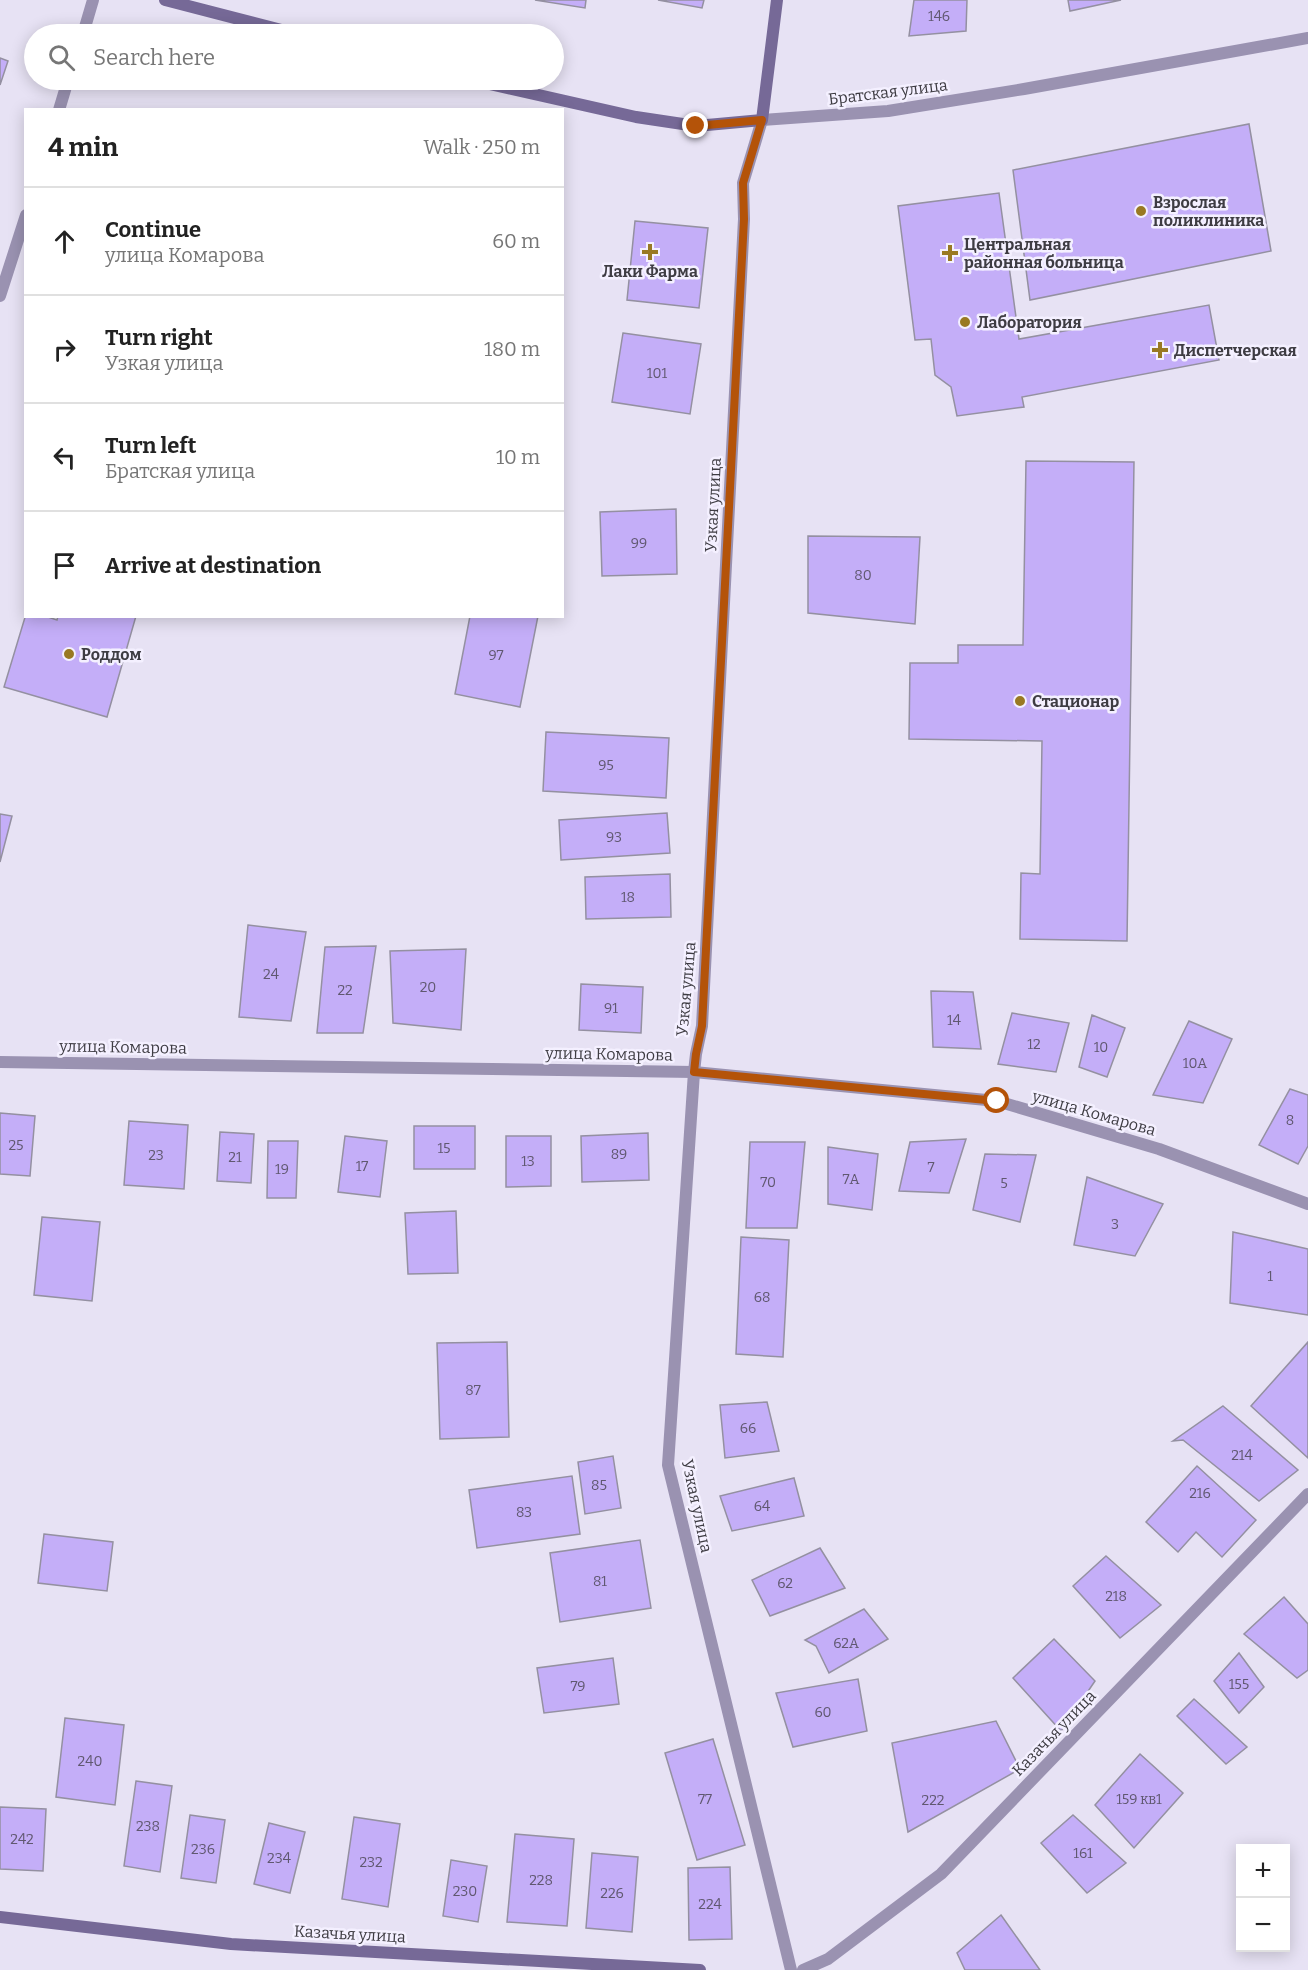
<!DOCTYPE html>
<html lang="en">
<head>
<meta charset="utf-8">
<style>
  :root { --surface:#fff; --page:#f6f6f6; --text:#222; --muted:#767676; --line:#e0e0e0 }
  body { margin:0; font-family:Bitter,serif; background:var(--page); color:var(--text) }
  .controls { position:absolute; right:18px; bottom:18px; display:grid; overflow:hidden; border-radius:0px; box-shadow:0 3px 15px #0003 }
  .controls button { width:54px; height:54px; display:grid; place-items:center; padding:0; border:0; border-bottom:2px solid var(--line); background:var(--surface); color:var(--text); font:30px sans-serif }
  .stop { position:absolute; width:18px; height:18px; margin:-14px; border:4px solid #b45309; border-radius:50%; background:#fff }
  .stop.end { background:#b45309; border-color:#fff; box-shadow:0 2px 6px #0008 }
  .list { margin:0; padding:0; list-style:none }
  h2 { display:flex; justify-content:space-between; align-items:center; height:78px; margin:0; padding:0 24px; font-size:26px }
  h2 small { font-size:20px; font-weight:400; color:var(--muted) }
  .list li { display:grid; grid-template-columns:39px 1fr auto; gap:18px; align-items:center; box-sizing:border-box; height:108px; padding:0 24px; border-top:2px solid var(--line) }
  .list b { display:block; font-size:22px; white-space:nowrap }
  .list p { margin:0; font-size:20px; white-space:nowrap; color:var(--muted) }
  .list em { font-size:20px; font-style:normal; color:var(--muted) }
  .icon { flex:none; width:33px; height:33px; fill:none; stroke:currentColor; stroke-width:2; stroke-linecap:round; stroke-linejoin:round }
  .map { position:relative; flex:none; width:1308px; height:1970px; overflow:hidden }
  .search { position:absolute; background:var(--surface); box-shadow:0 3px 15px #0003; left:24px; top:24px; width:540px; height:66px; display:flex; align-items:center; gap:15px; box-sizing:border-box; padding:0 21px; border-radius:33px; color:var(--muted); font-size:22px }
  .panel { position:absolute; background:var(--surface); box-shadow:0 3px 15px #0003; left:24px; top:108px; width:540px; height:510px; border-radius:0px }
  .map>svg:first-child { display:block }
</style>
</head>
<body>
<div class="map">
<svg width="1308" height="1970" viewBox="0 0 1308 1970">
  <rect width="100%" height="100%" fill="#e7e2f4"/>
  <g fill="#c4aef8" stroke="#9490a1" stroke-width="1.5">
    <polygon points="535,0 586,0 585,8"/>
    <polygon points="658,0 704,0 702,8"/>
    <polygon points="914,0 967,0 966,31 909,36"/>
    <polygon points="1068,0 1121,0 1070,11"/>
    <polygon points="0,58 8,61 0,85"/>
    <polygon points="1249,124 1271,251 1030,300 1013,170"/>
    <polygon points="999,193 1019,339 1209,305 1219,360 1022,397 1024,407 957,416 951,387 935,375 931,339 915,340 898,206"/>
    <polygon points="635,221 708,228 699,308 627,300"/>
    <polygon points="623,333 701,344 690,414 612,402"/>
    <polygon points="1026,461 1134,462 1127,941 1020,939 1021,873 1040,874 1042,741 909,739 910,663 958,663 958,645 1023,645"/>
    <polygon points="676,509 677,574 602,576 600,512"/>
    <polygon points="808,536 920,537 915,624 808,613"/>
    <polygon points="26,614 26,616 45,616 57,620 58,616 136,616 107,717 4,687"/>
    <polygon points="470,616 538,616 520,707 455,694"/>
    <polygon points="546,732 669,738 666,798 543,791"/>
    <polygon points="667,813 670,853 561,860 559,820"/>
    <polygon points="0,814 12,816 0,862"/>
    <polygon points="670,874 671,917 586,919 585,877"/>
    <polygon points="248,925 306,932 291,1021 239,1017"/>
    <polygon points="376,946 363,1033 317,1033 325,947"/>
    <polygon points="466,949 461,1030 393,1023 390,951"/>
    <polygon points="581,984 643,987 641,1033 579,1030"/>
    <polygon points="931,991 973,992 981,1049 933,1047"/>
    <polygon points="1012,1013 1069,1023 1056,1072 998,1064"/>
    <polygon points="1092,1015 1125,1028 1107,1077 1079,1067"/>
    <polygon points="1189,1021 1232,1039 1203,1103 1153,1095"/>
    <polygon points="1290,1089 1308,1095 1308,1146 1298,1164 1259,1145"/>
    <polygon points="0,1113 35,1116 30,1176 0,1174"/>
    <polygon points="129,1121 188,1125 184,1189 124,1185"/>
    <rect x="414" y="1126" width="61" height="43"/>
    <polygon points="220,1132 254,1134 251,1183 217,1181"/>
    <polygon points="648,1133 649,1180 582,1182 581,1136"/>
    <polygon points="345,1136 387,1141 380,1197 338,1192"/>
    <polygon points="506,1136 551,1136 551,1186 506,1187"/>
    <polygon points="966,1139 949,1193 899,1191 910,1142"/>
    <polygon points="268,1141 298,1141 296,1198 267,1198"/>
    <polygon points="750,1142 805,1142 797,1228 746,1228"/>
    <polygon points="828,1147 878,1154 872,1210 828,1204"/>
    <polygon points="985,1154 1036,1155 1020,1222 973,1210"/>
    <polygon points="1087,1177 1163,1204 1135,1256 1074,1245"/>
    <polygon points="456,1211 458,1273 408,1274 405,1213"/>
    <polygon points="42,1217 100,1222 92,1301 34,1295"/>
    <polygon points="1233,1232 1308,1249 1308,1315 1230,1303"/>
    <polygon points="741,1237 789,1240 783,1357 736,1354"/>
    <polygon points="507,1342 509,1437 440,1439 437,1343"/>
    <polygon points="1308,1342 1308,1458 1251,1406"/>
    <polygon points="767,1402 779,1451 725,1458 720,1405"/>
    <polygon points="1223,1406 1298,1470 1259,1501 1183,1440 1173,1441"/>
    <polygon points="613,1456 621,1508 585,1514 578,1462"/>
    <polygon points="1197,1466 1256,1520 1222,1557 1196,1532 1178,1552 1146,1522"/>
    <polygon points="572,1476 580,1534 477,1548 469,1490"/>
    <polygon points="794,1478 804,1516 732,1531 720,1496"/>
    <polygon points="44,1534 113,1542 107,1591 38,1583"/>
    <polygon points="640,1540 651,1608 560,1622 550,1553"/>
    <polygon points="820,1548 845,1588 770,1616 752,1580"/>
    <polygon points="1106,1556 1161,1605 1120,1638 1073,1586"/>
    <polygon points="1284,1597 1308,1624 1308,1670 1297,1678 1244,1634"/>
    <polygon points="864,1609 888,1639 829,1673 816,1646 805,1640"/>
    <polygon points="1054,1639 1095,1681 1061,1731 1013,1678"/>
    <polygon points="1239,1653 1264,1687 1239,1713 1214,1681"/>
    <polygon points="613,1658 619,1704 544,1713 537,1668"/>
    <polygon points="858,1679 867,1731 793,1747 776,1693"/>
    <polygon points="1194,1699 1247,1747 1226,1764 1177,1716"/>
    <polygon points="65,1718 124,1725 115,1805 56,1797"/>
    <polygon points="996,1721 1020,1769 908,1832 892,1743"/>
    <polygon points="713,1739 745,1845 697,1860 665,1753"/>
    <polygon points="1140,1754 1183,1793 1134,1848 1095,1805"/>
    <polygon points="136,1781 172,1786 160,1872 124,1866"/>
    <polygon points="0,1807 46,1809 43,1871 0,1869"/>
    <polygon points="190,1815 225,1820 216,1883 181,1878"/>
    <polygon points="1073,1815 1126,1863 1087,1893 1041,1843"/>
    <polygon points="354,1817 400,1824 388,1907 342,1899"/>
    <polygon points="269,1823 305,1832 290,1893 254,1884"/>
    <polygon points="515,1834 574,1839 567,1926 507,1922"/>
    <polygon points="592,1853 638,1857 632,1932 586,1928"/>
    <polygon points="451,1860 487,1866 478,1922 443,1916"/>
    <polygon points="730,1867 732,1939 689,1940 688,1868"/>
    <polygon points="1001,1915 1040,1970 965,1970 957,1953"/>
  </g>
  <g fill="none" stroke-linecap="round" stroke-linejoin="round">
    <g stroke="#9a92b1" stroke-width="12">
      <polyline points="762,120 743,183 744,219 702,1026 696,1054 694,1072 668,1465 791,1970"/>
      <polyline points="0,1062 694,1072 997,1101 1159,1149 1308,1204"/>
      <polyline points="803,1970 828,1959 941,1874 1308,1494"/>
    </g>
    <g stroke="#9a92b1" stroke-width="12">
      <polyline points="83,34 93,0"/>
      <polyline points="59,110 68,80"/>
      <polyline points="762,120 888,111 1024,89 1308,38"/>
      <polyline points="0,296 26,215"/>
    </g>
    <g stroke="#766997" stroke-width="12">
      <polyline points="165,0 297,34"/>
      <polyline points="472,80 636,117 696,126 762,120 777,0"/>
      <polyline points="0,1917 231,1944 700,1970"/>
    </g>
  </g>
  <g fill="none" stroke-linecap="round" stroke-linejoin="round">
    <polyline stroke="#b45309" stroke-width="8" points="696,126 762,120 743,183 744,219 702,1026 696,1054 694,1072 997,1101"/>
  </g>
  <g fill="#997923" stroke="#f4f0ff" stroke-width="2">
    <circle cx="1141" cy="211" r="6"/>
    <path d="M647 243h6v6h6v6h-6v6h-6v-6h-6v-6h6z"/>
    <path d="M947 244h6v6h6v6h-6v6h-6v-6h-6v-6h6z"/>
    <circle cx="965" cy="322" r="6"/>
    <path d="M1157 341h6v6h6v6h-6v6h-6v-6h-6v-6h6z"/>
    <circle cx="69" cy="654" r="6"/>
    <circle cx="1020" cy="701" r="6"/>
  </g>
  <g text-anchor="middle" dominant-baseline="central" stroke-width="5" stroke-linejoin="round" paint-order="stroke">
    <g font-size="14" fill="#605870">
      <text x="939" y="16">146</text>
      <text x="657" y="373">101</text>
      <text x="639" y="543">99</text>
      <text x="863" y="575">80</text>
      <text x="496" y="655">97</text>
      <text x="606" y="765">95</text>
      <text x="614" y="837">93</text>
      <text x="628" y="897">18</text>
      <text x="271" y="974">24</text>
      <text x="428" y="987">20</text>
      <text x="345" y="990">22</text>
      <text x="611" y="1008">91</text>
      <text x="954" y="1020">14</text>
      <text x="1034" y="1044">12</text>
      <text x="1101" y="1047">10</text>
      <text x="1195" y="1063">10А</text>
      <text x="1290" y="1120">8</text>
      <text x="16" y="1145">25</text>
      <text x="444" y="1148">15</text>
      <text x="619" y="1154">89</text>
      <text x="156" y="1155">23</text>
      <text x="235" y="1157">21</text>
      <text x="528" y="1161">13</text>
      <text x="362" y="1166">17</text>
      <text x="931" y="1167">7</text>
      <text x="282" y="1169">19</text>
      <text x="851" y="1179">7А</text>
      <text x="768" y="1182">70</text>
      <text x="1004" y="1183">5</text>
      <text x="1115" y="1224">3</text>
      <text x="1270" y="1276">1</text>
      <text x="762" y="1297">68</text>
      <text x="473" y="1390">87</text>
      <text x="748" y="1428">66</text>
      <text x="1242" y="1455">214</text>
      <text x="599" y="1485">85</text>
      <text x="1200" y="1493">216</text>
      <text x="762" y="1506">64</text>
      <text x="524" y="1512">83</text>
      <text x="600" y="1581">81</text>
      <text x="785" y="1583">62</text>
      <text x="1116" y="1596">218</text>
      <text x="846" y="1643">62А</text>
      <text x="1239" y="1684">155</text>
      <text x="578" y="1686">79</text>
      <text x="823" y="1712">60</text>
      <text x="90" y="1761">240</text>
      <text x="705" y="1799">77</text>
      <text x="1139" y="1799">159 кв1</text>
      <text x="933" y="1800">222</text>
      <text x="148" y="1826">238</text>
      <text x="22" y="1839">242</text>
      <text x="203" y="1849">236</text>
      <text x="1083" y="1853">161</text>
      <text x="279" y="1858">234</text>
      <text x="371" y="1862">232</text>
      <text x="541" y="1880">228</text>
      <text x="465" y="1891">230</text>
      <text x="612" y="1893">226</text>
      <text x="710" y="1904">224</text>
    </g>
    <g font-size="16" fill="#3e3c43" stroke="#f4f0ff">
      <text transform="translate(888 92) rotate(-7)">Братская улица</text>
      <text transform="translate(713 505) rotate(-87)">Узкая улица</text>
      <text transform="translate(686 989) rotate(-85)">Узкая улица</text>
      <text transform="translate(123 1047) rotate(1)">улица Комарова</text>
      <text transform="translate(609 1054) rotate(1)">улица Комарова</text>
      <text transform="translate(1094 1113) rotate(16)">улица Комарова</text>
      <text transform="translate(697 1506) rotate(78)">Узкая улица</text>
      <text transform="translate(1054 1733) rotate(-46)">Казачья улица</text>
      <text transform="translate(350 1934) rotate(3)">Казачья улица</text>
    </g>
    <g font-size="16" font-weight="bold" fill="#3e3c43" stroke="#f4f0ff" text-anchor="start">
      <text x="1153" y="202">Взрослая<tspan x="1153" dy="18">поликлиника</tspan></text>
      <text x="964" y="244">Центральная<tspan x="964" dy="18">районная больница</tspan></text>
      <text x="650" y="271" text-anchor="middle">Лаки Фарма</text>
      <text x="977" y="322">Лаборатория</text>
      <text x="1174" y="350">Диспетчерская</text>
      <text x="81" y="654">Роддом</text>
      <text x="1032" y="701">Стационар</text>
    </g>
  </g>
</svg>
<div class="controls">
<button>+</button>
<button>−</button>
</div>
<div class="stop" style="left:997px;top:1101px"></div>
<div class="stop end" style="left:696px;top:126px"></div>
<div class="search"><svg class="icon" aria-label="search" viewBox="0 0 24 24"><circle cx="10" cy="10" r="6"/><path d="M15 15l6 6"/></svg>Search here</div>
<section class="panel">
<h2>4 min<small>Walk · 250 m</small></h2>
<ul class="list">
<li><svg class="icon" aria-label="ahead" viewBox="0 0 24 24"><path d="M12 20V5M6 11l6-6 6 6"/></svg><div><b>Continue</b><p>улица Комарова</p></div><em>60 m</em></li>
<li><svg class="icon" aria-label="right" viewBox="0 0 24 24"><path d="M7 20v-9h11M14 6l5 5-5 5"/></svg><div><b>Turn right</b><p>Узкая улица</p></div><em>180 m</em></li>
<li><svg class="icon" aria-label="left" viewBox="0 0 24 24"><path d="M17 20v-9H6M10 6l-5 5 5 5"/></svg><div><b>Turn left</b><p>Братская улица</p></div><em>10 m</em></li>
<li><svg class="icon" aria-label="arrive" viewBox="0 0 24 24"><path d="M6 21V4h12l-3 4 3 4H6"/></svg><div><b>Arrive at destination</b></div></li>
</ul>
</section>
</div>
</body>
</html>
